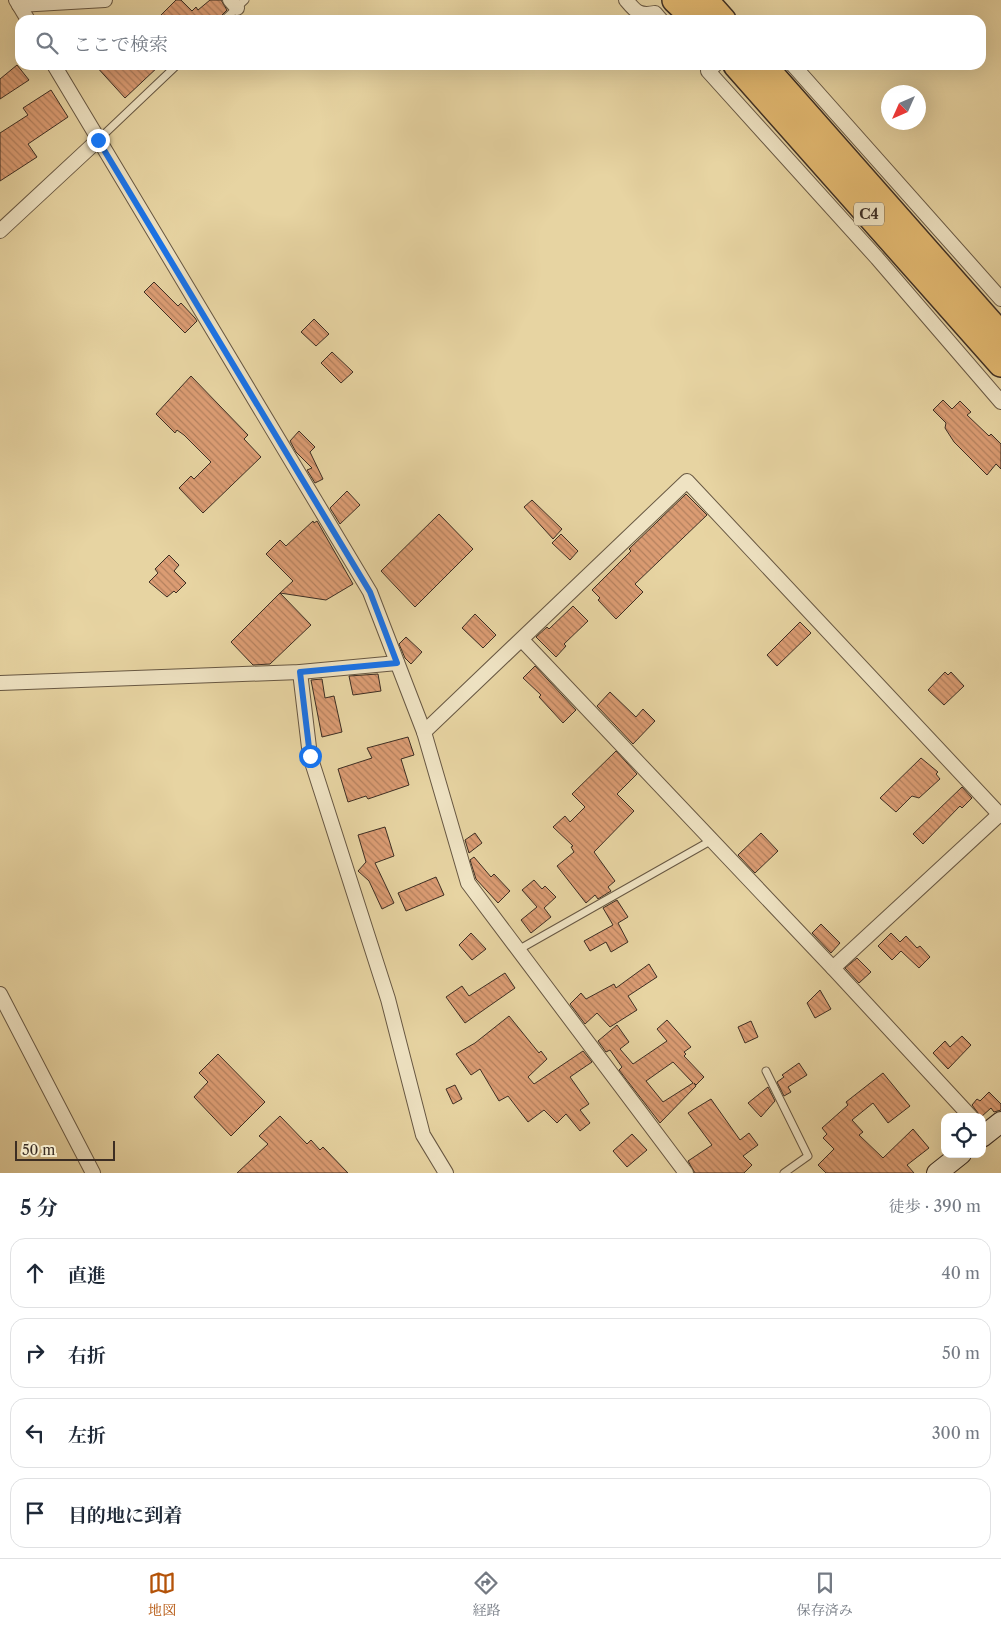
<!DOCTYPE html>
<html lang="ja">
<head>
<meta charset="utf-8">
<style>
  :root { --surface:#fff; --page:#f6f6f7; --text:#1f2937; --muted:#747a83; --line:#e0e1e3; --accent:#b45309 }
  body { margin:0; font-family:"Libre Caslon Text","Noto Serif JP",serif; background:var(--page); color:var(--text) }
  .controls { position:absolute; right:15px; bottom:15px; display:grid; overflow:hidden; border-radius:10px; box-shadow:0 5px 20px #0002 }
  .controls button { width:45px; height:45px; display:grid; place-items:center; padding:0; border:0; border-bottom:1px solid var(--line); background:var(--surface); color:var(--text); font:25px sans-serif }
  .compass { position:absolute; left:881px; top:85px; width:45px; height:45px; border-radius:50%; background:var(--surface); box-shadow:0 5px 20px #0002; rotate:225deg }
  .scale { position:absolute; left:15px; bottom:12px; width:100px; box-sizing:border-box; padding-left:5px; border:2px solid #3d2e23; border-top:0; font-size:14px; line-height:18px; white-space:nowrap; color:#3d2e23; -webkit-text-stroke:4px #efe3c3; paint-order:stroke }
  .stop { position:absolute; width:15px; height:15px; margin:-11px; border:4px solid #1a73e8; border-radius:50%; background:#fff }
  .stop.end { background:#1a73e8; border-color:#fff; box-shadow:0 1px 5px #0008 }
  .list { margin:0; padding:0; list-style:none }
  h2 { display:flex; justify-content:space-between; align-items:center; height:65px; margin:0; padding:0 20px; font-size:21px }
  h2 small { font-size:16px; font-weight:400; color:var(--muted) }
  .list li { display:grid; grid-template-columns:32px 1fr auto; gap:15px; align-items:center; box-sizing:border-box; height:70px; margin:0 10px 10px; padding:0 10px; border:1px solid var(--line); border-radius:15px }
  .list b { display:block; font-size:19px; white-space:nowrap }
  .list em { font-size:16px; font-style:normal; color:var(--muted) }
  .icon { flex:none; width:28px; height:28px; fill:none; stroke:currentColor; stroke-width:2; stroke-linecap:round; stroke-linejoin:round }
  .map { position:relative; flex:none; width:1001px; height:1173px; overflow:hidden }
  .search { position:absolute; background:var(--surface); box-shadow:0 5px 20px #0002; left:15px; right:15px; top:15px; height:55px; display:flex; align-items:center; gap:12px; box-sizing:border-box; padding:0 18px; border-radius:15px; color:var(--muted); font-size:19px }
  .sheet { height:385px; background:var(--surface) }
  nav { display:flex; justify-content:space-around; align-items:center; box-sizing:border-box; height:70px; border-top:1px solid var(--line); background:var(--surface); font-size:14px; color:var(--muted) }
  nav a { display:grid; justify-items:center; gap:2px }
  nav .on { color:var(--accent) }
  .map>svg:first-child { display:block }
</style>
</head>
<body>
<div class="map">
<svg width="1001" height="1173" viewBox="0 0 1001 1173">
  <defs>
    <pattern id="building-back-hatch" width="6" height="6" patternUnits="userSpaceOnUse" patternTransform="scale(1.25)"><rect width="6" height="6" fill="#db9c73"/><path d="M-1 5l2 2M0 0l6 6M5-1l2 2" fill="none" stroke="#b3805e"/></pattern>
  </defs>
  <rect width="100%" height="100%" fill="#e7d4a2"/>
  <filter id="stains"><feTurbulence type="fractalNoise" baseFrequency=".004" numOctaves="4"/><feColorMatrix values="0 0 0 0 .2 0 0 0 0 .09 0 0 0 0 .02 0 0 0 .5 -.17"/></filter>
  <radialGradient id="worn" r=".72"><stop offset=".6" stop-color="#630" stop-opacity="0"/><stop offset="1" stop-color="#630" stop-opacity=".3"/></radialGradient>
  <g fill="url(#building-back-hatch)" stroke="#3d2e23" fill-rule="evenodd">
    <polygon points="176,0 181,0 192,11 196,7 198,10 210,0 221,0 227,10 217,20 156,20"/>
    <polygon points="17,65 29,80 0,99 0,79"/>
    <polygon points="95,65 160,65 125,98"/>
    <polygon points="51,90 68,117 28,144 37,157 0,181 0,133 28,115 23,108"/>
    <polygon points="154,282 178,306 181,303 195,318 197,321 185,333 144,292"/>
    <polygon points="314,319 329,334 316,346 301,332"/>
    <polygon points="332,352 353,372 341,383 321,363"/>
    <polygon points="191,376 248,435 244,439 261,457 203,513 179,488 191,476 194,479 211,462 184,435 177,430 175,433 156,414"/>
    <polygon points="943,400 952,409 960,401 971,412 967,415 989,436 991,434 1001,444 1001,469 996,464 987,475 954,442 945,428 946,423 933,410"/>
    <polygon points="299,431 315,447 310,452 323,479 315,483 307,470 312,468 296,452 290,441"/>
    <polygon points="347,491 360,505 340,524 330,508"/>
    <polygon points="686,494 707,515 635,584 643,592 616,619 598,600 600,598 592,590 631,551 629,549"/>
    <polygon points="532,500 562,529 553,539 524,507"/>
    <polygon points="439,514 473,549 415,607 381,571"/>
    <polygon points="313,521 314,523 317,521 353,584 326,600 280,593 293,581 266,554 280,540 286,546"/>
    <polygon points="561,534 578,551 570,560 552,543"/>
    <polygon points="169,555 179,565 174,571 186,583 176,593 174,591 167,597 149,582 158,573 155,569"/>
    <polygon points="280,593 311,625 270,664 253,665 231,642"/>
    <polygon points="573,606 588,621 564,644 566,646 556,657 536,637 547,627 549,629"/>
    <polygon points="475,614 496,635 483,648 462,628"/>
    <polygon points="800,622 811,633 777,666 767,655"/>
    <polygon points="406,637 422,652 411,664 405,658 399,644"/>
    <polygon points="535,666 576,710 563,723 539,697 541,695 523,678"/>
    <polygon points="945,672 948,675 951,672 964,686 944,705 928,690"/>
    <polygon points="378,674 381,691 353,695 349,676"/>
    <polygon points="322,679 325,698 334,696 342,732 322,737 311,680"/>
    <polygon points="610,692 636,717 643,709 655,721 633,744 597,706"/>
    <polygon points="408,737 414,755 401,759 409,785 368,799 366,796 348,802 338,769 372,758 367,748"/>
    <polygon points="616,751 637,774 617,794 634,811 594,852 615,881 608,887 611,891 598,899 595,895 586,903 557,866 574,852 571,847 573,846 553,827 565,816 570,822 585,807 572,794"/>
    <polygon points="921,758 938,772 936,774 940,779 919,798 912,796 896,812 880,798"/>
    <polygon points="962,787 972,798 962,808 960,806 923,844 913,834"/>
    <polygon points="385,827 394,856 375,863 394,903 382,909 369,881 358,871 366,862 358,835"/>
    <polygon points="475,833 482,843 469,853 465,840"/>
    <polygon points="761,833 778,851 755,873 738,855"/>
    <polygon points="474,857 491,877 494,874 510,891 498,903 476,879 470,860"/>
    <polygon points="436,877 444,895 406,911 398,893"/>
    <polygon points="534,880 542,889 545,886 556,897 544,908 551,917 531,933 521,920 537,907 522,890"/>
    <polygon points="617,900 628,917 618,923 628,942 611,952 606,942 590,951 584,941 613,925 603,908"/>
    <polygon points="821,924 840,943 831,953 812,933"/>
    <polygon points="471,933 486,949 472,960 459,945"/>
    <polygon points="891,933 900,942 906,936 917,948 920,946 930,957 919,968 901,951 892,960 878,946"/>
    <polygon points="857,958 871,972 859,983 845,968"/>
    <polygon points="649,964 657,977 628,996 637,1010 610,1027 597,1013 585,1024 570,1004 581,993 586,999 614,984 616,988"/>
    <polygon points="505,973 515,988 465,1023 446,997 462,986 469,996"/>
    <polygon points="820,990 831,1009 815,1018 807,1003"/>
    <polygon points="509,1016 539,1053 541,1051 547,1059 528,1077 534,1084 583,1051 592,1062 570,1077 589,1104 580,1110 590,1123 580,1131 566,1114 557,1123 544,1110 528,1122 508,1096 499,1101 480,1069 471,1075 456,1054 475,1043"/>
    <path d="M 667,1020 L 691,1047 L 684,1052 L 686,1054 L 684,1056 L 704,1077 L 696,1085 L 694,1083 L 696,1086 L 660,1123 L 619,1070 L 622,1067 L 610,1050 L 606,1052 L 598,1041 L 617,1025 L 629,1042 L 620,1049 L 633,1064 L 667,1041 L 657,1029 ZM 673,1062 L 693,1083 L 663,1102 L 646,1081 Z"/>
    <polygon points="751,1021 758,1037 745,1043 738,1027"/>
    <polygon points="962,1036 971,1045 948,1069 933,1053 945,1041 950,1047"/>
    <polygon points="218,1054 265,1102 231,1136 194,1097 208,1082 199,1073"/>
    <polygon points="799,1063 807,1075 788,1087 791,1092 784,1096 777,1082 784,1077 782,1075"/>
    <polygon points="883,1073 910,1106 888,1123 873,1103 852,1120 863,1132 859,1135 883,1158 913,1129 929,1148 907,1165 914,1173 826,1173 818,1165 834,1149 823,1138 827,1134 822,1128 848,1105 846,1102"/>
    <polygon points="455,1085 462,1099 453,1104 446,1089"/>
    <polygon points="768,1087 775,1101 761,1117 748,1103"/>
    <polygon points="989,1092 1001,1104 1001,1110 994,1112 991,1108 981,1117 972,1105 977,1099 980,1101"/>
    <polygon points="711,1099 740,1140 749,1133 758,1145 743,1156 752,1165 744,1173 695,1173 688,1161 712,1145 688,1113"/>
    <polygon points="280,1116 307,1144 311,1140 320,1150 323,1147 348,1173 237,1173 268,1144 259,1136"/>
    <polygon points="632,1134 647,1150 627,1167 613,1151"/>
  </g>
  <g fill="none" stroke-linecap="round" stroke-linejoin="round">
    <g stroke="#685843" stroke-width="9">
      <g id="lane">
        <polyline points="224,20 245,0"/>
        <polyline points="98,140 177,65"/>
        <polyline points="518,950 712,840"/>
        <polyline points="766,1071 808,1156 784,1173"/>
      </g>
    </g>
    <g stroke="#685843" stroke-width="16">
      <g id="street">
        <polyline points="16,0 28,20"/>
        <polyline points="230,0 237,8"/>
        <path d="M 626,0 C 636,12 639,16 655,13 L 661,20"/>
        <polyline points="19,5 105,0"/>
        <polyline points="54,65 370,592 424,732 468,883 686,1173"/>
        <polyline points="715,65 708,71 877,258 1001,402"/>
        <polyline points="793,65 1001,299"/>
        <polyline points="0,231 98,140"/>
        <polyline points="522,640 833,968 971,1117"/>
        <polyline points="300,672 310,756 388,999 423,1135 446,1173"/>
        <polyline points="0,683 300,672 397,663"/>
        <polyline points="424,732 687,481 1001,816"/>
        <polyline points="833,968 1001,813"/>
        <polyline points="0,994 93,1173"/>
      </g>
    </g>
    <g stroke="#3d2e23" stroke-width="22">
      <g id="secondary">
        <polyline points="982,1137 1001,1122"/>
        <polyline points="937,1173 961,1154"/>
      </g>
    </g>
    <g stroke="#3d2e23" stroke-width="28">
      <g id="highway">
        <polyline points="675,0 696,20"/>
        <polyline points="705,0 723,20"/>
        <polyline points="736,65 1001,364"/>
        <polyline points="763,65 1001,335"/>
      </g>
    </g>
    <use href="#lane" stroke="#efe3c3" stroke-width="7"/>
    <use href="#street" stroke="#efe3c3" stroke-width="14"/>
    <use href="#secondary" stroke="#efe3c3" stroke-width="20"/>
    <use href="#highway" stroke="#e4ba71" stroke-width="25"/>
  </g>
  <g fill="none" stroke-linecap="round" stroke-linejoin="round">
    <polyline stroke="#1a73e8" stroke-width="6" points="98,140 370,592 397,663 300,672 310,756"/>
  </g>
  <g text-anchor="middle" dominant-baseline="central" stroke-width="4" stroke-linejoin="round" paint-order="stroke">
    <rect fill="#efe3c3" stroke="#726453" stroke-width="1" x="854" y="202.5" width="30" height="23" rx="4"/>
    <g font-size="14" font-weight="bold" fill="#3d2e23">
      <text x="869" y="214">C4</text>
    </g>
  </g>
  <rect width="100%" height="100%" filter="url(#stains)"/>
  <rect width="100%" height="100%" fill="url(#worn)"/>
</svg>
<div class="controls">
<button><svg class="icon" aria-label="locate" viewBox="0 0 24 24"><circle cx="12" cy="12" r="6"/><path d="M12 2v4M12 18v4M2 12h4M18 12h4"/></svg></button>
</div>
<svg class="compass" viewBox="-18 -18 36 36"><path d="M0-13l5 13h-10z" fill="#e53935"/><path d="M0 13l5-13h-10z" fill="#747a83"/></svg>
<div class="scale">50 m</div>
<div class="stop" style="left:310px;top:756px"></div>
<div class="stop end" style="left:98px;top:140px"></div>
<div class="search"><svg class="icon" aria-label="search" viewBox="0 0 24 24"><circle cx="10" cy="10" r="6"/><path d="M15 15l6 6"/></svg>ここで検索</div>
</div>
<section class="sheet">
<h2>5 分<small>徒歩 · 390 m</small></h2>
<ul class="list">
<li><svg class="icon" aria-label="ahead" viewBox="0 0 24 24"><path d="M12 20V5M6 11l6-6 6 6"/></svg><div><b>直進</b></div><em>40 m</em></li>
<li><svg class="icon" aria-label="right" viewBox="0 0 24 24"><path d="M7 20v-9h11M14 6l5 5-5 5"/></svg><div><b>右折</b></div><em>50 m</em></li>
<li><svg class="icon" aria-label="left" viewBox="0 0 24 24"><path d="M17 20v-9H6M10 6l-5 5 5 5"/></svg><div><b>左折</b></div><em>300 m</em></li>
<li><svg class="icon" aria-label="arrive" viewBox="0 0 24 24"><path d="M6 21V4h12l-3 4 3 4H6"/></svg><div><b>目的地に到着</b></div></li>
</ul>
</section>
<nav>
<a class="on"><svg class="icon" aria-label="map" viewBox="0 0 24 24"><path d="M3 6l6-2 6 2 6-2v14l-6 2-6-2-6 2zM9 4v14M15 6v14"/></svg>地図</a>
<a><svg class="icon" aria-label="directions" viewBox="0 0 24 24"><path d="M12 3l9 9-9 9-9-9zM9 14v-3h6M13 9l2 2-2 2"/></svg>経路</a>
<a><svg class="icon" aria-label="saved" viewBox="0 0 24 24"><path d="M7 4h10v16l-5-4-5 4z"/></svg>保存済み</a>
</nav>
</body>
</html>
